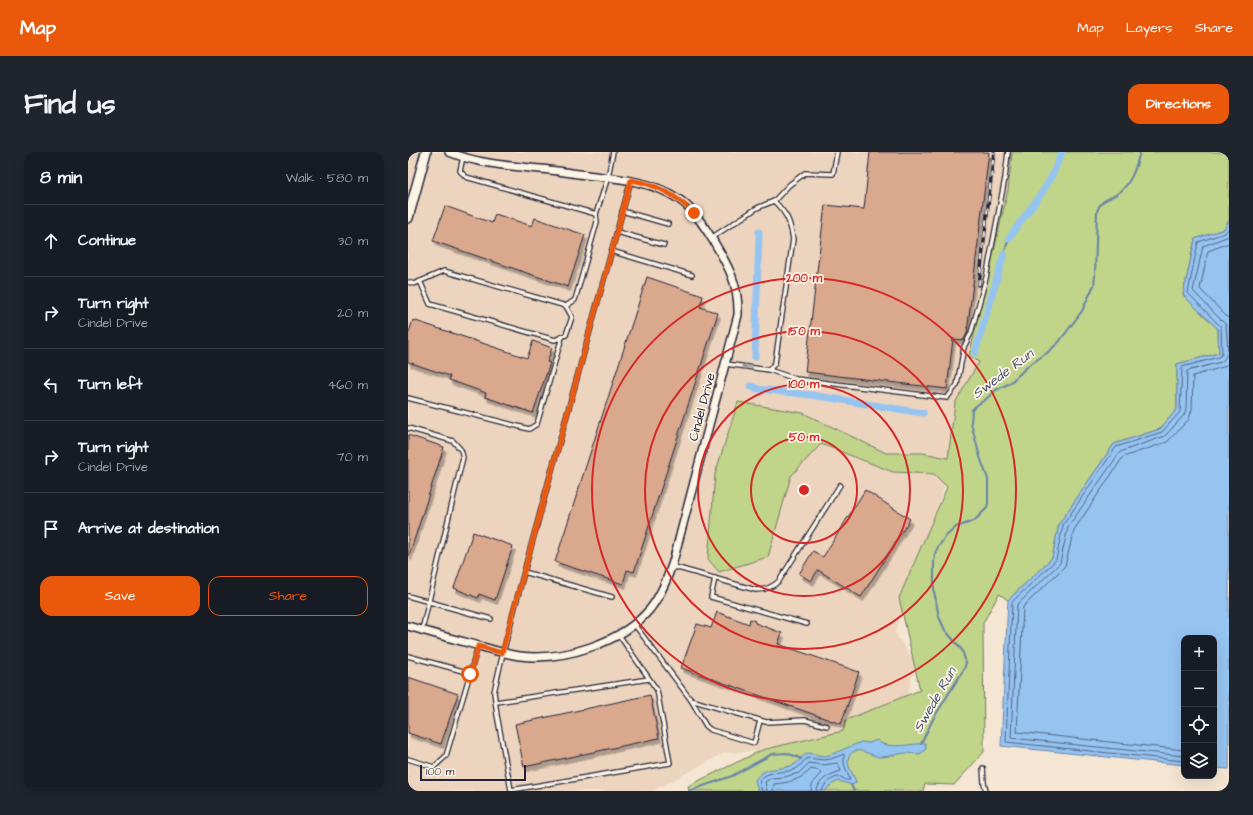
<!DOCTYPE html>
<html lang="en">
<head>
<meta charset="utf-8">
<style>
  :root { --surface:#171b24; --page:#20242c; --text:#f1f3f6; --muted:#9ea1a6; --line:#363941; --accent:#ea580c }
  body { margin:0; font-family:"Architects Daughter",sans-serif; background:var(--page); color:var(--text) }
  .controls { position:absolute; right:12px; bottom:12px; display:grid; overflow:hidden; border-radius:8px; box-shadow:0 4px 16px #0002 }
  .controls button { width:36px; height:36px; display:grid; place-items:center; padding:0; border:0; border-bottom:1px solid var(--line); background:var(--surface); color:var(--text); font:20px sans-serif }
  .scale { position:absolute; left:12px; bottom:10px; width:106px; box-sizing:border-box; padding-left:4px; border:2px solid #22223b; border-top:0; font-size:11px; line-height:14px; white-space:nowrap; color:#22223b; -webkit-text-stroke:3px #fcf5e5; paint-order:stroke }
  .stop { position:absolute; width:12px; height:12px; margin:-9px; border:3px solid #ea580c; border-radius:50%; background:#fff }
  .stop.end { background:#ea580c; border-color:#fff; box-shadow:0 1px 4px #0008 }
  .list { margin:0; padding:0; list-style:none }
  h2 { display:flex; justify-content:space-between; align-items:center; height:52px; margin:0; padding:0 16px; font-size:17px }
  h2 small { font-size:13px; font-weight:400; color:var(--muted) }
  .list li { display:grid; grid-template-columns:26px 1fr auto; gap:12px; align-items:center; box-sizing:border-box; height:72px; padding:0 16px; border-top:1px solid var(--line) }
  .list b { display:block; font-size:15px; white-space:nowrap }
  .list p { margin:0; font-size:13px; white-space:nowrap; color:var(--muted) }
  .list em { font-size:13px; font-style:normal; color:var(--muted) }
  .actions { display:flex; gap:8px; padding:12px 16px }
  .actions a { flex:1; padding:9px 0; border:1px solid var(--accent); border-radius:12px; text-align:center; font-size:14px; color:var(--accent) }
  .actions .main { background:var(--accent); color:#fff }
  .icon { flex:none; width:22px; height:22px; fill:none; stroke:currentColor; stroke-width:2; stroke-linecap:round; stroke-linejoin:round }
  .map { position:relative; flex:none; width:821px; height:639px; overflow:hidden; border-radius:12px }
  header { display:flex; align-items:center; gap:24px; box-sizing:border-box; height:56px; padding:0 20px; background:var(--accent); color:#fff }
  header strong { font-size:19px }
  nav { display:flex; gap:22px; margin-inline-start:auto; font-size:14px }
  .intro { display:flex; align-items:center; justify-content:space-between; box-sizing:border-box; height:96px; padding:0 24px }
  h1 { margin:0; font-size:28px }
  .button { padding:10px 18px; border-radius:12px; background:var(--accent); color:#fff; font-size:14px; font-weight:700 }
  main { display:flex; gap:24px; padding:0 24px }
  aside { flex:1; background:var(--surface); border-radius:12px; box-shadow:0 4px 16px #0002 }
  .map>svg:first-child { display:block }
</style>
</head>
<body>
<header>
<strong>Map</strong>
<nav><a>Map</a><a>Layers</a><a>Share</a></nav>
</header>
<div class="intro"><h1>Find us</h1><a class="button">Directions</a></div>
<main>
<aside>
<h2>8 min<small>Walk · 580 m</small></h2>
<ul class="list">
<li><svg class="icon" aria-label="ahead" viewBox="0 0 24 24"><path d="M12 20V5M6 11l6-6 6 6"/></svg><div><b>Continue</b></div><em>30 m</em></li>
<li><svg class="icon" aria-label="right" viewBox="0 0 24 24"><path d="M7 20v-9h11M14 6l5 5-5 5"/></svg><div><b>Turn right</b><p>Cindel Drive</p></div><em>20 m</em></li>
<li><svg class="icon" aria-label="left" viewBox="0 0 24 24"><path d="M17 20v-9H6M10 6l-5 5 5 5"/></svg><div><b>Turn left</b></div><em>460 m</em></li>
<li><svg class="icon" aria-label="right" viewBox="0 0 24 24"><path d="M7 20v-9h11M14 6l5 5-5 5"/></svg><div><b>Turn right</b><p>Cindel Drive</p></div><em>70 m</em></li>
<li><svg class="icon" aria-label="arrive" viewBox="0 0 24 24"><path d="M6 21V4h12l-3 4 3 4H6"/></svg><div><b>Arrive at destination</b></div></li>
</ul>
<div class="actions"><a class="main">Save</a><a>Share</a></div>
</aside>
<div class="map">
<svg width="821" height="639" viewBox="0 0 821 639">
  <defs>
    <filter id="shadow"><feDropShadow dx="2.5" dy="4.5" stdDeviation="0" flood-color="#0004"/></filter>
  </defs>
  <rect width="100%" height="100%" fill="#f5e6d3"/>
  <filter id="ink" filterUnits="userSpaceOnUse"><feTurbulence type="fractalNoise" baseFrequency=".025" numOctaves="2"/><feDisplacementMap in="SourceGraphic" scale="8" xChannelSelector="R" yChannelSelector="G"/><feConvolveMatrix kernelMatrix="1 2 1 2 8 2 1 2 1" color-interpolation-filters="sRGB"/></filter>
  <g filter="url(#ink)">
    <polygon fill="#edd4be" points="0,0 668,0 593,157 536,335 487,480 507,512 497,554 439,594 316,601 245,639 0,639"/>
    <polygon fill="#c0d48a" stroke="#717b62" points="604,0 821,0 821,68 816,77 787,87 775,143 810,177 811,201 769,212 769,257 752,277 706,292 651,372 644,406 600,448 591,442 575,471 576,600 546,633 517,632 515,639 281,639 280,634 354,598 435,579 438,568 512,538 491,446 539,335 526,322 485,320 413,292 383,324 360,405 311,420 300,407 307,322 330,250 395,261 478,301 515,301 540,306 547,251 571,210 561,204 600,38"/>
    <g fill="#96c4f1" stroke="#6883a8">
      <polygon points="821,68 821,617 806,616 806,486 776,486 776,613 593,594 600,448 644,406 651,372 706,292 752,277 769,257 769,212 811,201 810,177 775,143 787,87 816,77"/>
      <path d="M 469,588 C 476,598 505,592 517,591 L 518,597 L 512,602 C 507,602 502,601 497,601 C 489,602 480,605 472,605 C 464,605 444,589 440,608 C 439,616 447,623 448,631 L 444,633 L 431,629 L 424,632 L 417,639 L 350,639 L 347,628 C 357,613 371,619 385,613 C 391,611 393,603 400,601 L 415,604 L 422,603 L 453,590 L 461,591 Z"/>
    </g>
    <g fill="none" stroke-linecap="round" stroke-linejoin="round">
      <g stroke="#506384" stroke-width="1">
        <polyline points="821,91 800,99 792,137 821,167"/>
        <polyline points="776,598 609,580 615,455 657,414 666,378 715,305 759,290 781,267 784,257 785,224 815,215 821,211"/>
        <polyline points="776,604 603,586 609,453 652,411 660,375 712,300 757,284 776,263 778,257 779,219 813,210 817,206 820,200 818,173 785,139 795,94 821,84"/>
        <polyline points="776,609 598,590 604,450 648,408 655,373 708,295 754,280 772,260 774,215 811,205 814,202 813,175 780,141 790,90 817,81 821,76"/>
        <path d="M 354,639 L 351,629 C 360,617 375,622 388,617 C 393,614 395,608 400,606 L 416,608 L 423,607 L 436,602 L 436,612 L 442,628 L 439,628 C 437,628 435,626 433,625 C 425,624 415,632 414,639"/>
        <path d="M 359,639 L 357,630 L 363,626 L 376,625 L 391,621 L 401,611 L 415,613 L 430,611 L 433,619 C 423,622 410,627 409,639"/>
        <path d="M 365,639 L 366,632 C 380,631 393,628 403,617 L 412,619 L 413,621 L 405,630 L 403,639"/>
      </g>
      <g stroke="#6883a8" stroke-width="2">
        <polyline points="596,102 601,86"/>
        <path d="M 513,592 L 525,567 L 556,517 L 558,511 L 554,498 L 537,478 L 531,465 L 526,439 L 526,409 L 527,402 L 530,395 L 538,384 L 548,375 L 566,369 L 579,356 L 580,351 L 580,327 L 572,305 L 563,271 L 564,258 L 569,253 L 577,248 L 588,238 L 602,231 L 621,213 L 639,201 L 651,190 L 674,159 L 686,133 L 687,124 L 689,59 C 694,45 703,48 713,39 C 724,29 728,15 732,0"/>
        <polyline points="443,633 446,639"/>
        <polyline points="281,639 324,624 364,602 378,601 387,604 393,607"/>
      </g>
      <g stroke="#96c4f1" stroke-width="7">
        <polyline points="601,86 633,42 643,26 654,0"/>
        <polyline points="567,201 596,102"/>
        <polyline points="347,205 351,80"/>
        <polyline points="343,234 350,237 403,243 515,261"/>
      </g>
    </g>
    <g fill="#daa98d" stroke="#22223b" filter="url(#shadow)">
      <polygon points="462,0 581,0 559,181 556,188 545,187 539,237 397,220 417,53 456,57"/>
      <polygon points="37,54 84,71 87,62 124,74 127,66 177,83 160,135 25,89"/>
      <polygon points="239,125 295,144 292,155 310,161 226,420 219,418 215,432 147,410"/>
      <polygon points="5,168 119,206 125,189 144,196 139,210 142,211 125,261 77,245 78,241 41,228 42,224 0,210 0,183"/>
      <polygon points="0,283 36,295 1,404 0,404"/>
      <polygon points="457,338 502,367 453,445 410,418 403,429 391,422 405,399 415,405"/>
      <polygon points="65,380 105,394 87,448 71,442 70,446 46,436"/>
      <polygon points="309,460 341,472 342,467 347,469 347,471 374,481 370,492 451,520 433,572 273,516 289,472 303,476"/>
      <polygon points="0,525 50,542 33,592 0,581"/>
      <polygon points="242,543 251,586 116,615 107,572"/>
    </g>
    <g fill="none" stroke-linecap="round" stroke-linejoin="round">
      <g stroke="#22223b" stroke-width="6">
        <g id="lane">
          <polyline points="55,5 52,19 58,25 188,62 189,70 167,148 158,154"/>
          <polyline points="214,59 260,72"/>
          <polyline points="188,62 200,25 205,0"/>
          <polyline points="209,80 256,93"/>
          <polyline points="303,86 349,56 366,49 381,33 397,21 425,22 429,0"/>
          <polyline points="203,99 284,123"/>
          <polyline points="0,130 6,132 36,119 158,154 164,165 158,183 147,188 22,152 12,129"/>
          <polyline points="318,212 361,218 388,227 539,246 549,233 556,195 563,181 578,126 597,26 600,0"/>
          <path d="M 361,218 L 367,211 L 385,87 C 382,69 379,62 366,49"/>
          <polyline points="0,246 121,277 129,272 154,185"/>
          <polyline points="0,276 45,289 53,298 55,305 14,478"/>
          <path d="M 263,414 L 348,438 C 357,438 364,436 371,429 L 432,333"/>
          <polyline points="116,420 95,501 86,540 89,563 103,638 262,611 249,538 211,483"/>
          <polyline points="307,426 303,445 399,472"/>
          <polyline points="0,444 83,467"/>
          <polyline points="204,445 116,420 223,28"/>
          <polyline points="226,472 283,548 358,570 397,568 419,574"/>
          <polyline points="0,504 62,521"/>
          <polyline points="283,548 298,574 303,578 346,591 352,569"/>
          <polyline points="88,550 241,527"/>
          <polyline points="0,607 26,615 38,604 70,494"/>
          <polyline points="575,616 576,631 578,639"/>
        </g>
      </g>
      <g stroke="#22223b" stroke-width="10">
        <path id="street" d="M 0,474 C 23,481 45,487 68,493 C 82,497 97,502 112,504 C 155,509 214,491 242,457 C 253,443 259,427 265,410 L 330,163 C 331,133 321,115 306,90 C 296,74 285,56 269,46 C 245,30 215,27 187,24 C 169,22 151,19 133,17 C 102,14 70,12 41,0"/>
      </g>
      <g stroke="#22223b" stroke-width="12">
        <polyline id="secondary" points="0,66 18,0"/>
      </g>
      <use href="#lane" stroke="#fcf5e5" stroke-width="3.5"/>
      <use href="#street" stroke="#fcf5e5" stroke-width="7"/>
      <use href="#secondary" stroke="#fcf5e5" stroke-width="9"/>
      <g stroke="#22223b" stroke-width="3.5">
        <polyline id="rail" points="571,133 586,0"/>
      </g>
      <use href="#rail" stroke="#fcf5e5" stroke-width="2" stroke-dasharray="6" stroke-linecap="butt"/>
    </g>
    <defs><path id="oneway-solid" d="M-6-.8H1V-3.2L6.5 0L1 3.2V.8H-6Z"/></defs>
    <use fill="#9a9698" href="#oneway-solid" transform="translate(339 215) rotate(-172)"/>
  </g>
  <g fill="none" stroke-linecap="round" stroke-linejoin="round" filter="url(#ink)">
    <path stroke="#ea580c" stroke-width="5" d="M 62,522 L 70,494 L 94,501 L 223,28 C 250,33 266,42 286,61"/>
  </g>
  <g fill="none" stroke="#d62828" stroke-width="2">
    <circle cx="396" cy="338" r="53"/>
    <circle cx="396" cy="338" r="106"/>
    <circle cx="396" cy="338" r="159"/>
    <circle cx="396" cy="338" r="212"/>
  </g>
  <g text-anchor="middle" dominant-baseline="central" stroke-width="3.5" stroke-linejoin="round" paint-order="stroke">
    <g font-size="13" fill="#22223b" stroke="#fcf5e5">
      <text transform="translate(294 255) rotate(-75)">Cindel Drive</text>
    </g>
    <g font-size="14" font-style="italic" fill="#455372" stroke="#fcf5e5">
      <text transform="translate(595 222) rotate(-37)">Swede Run</text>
      <text transform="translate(527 548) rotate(-60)">Swede Run</text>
    </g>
  </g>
  <circle cx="396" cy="338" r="6" fill="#d62828" stroke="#fcf5e5" stroke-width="2"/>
  <g font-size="12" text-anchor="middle" font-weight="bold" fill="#d62828" stroke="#fcf5e5" stroke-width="3.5" stroke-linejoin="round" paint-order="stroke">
    <text x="396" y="130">200 m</text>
    <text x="396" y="183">150 m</text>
    <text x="396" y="236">100 m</text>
    <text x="396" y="289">50 m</text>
  </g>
</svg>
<div class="controls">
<button>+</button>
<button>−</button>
<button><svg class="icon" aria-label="locate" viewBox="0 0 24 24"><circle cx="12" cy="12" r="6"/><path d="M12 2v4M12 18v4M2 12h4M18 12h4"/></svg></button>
<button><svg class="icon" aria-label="layers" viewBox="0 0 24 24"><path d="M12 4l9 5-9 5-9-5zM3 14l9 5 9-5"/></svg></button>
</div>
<div class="scale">100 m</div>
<div class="stop" style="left:62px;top:522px"></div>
<div class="stop end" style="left:286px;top:61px"></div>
</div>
</main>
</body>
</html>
